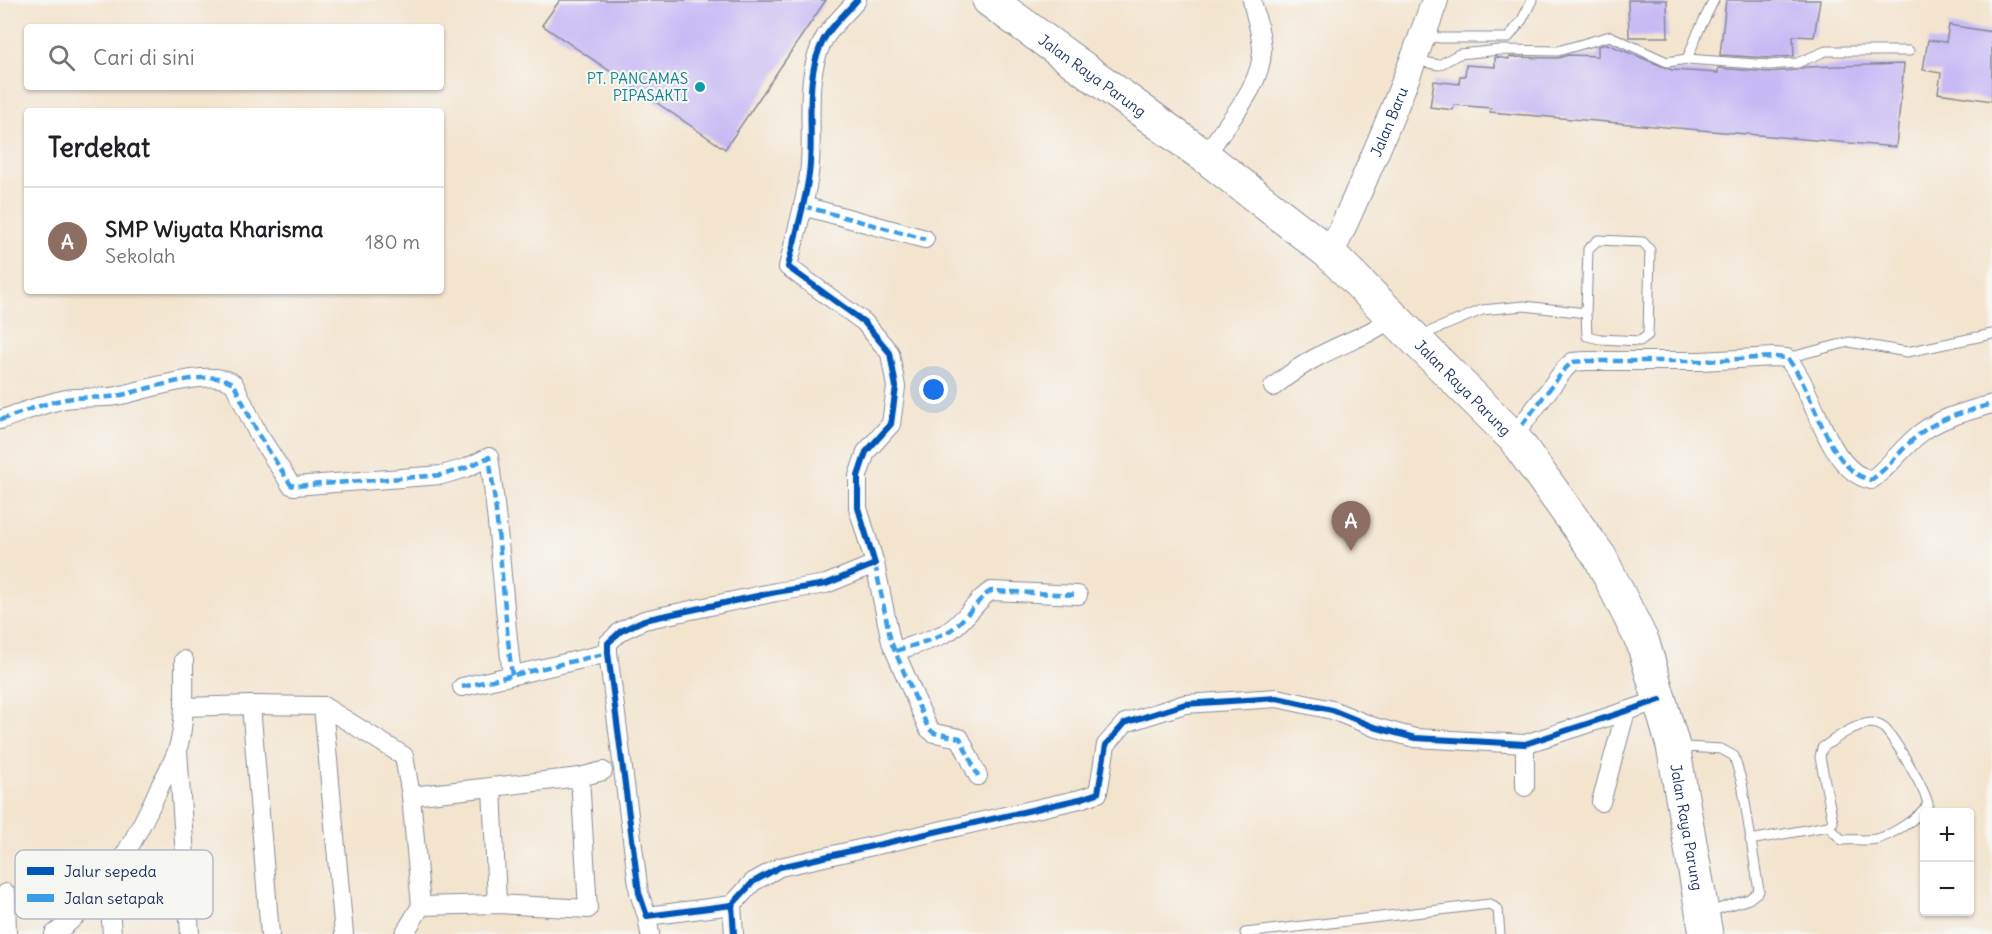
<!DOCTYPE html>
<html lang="id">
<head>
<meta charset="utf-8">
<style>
  :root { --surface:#fff; --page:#f2f2f2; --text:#202124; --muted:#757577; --line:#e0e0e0; --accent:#b45309 }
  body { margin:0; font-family:Delius,sans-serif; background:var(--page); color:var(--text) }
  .controls { position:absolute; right:18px; bottom:18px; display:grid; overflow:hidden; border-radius:6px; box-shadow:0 2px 4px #0004 }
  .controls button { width:54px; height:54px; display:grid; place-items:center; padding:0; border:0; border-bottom:2px solid var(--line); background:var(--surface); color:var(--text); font:30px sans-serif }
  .you { position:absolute; left:934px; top:390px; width:21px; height:21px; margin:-15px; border:4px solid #fff; border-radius:50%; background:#1a73e8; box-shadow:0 0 0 9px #1a73e833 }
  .badge { display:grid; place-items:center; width:39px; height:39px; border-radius:50%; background:var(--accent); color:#fff; font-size:20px; font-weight:700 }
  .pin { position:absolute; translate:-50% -50px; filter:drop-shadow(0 2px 3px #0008) }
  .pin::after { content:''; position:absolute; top:32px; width:21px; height:18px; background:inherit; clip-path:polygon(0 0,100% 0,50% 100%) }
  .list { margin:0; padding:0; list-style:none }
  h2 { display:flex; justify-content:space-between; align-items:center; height:78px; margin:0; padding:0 24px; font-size:26px }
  h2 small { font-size:20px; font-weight:400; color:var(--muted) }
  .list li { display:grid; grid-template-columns:39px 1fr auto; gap:18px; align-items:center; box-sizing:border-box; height:108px; padding:0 24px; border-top:2px solid var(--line) }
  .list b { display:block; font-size:22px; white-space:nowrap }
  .list p { margin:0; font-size:20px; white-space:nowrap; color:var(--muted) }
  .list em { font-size:20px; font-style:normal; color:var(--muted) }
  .icon { flex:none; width:33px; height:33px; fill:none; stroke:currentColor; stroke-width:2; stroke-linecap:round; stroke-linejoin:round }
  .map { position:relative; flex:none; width:1992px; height:934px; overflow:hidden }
  .search { position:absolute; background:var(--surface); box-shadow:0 2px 4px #0004; left:24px; top:24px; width:420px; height:66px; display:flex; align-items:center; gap:15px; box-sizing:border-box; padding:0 21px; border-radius:6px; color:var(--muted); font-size:22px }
  .panel { position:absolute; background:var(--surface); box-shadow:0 2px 4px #0004; left:24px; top:108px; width:420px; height:186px; border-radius:6px }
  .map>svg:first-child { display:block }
</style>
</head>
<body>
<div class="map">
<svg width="1992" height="934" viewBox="0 0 1992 934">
  <rect width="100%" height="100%" fill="#f6f6f2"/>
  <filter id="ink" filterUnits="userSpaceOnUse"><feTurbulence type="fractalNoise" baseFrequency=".0167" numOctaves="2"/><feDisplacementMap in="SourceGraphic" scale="12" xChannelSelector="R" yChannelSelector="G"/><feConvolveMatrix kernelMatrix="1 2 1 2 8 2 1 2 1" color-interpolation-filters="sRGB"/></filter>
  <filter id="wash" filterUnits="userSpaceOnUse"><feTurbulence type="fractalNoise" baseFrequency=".008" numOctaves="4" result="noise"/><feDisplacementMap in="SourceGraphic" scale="24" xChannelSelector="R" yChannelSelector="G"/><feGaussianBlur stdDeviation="1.35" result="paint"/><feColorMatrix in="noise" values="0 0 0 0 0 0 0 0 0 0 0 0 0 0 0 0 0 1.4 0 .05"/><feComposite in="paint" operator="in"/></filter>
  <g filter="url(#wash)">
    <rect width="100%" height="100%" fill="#f3e4ce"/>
    <g id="blocks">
      <g fill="#c7baf4">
        <polygon points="560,0 826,0 725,149 542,25"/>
        <polygon points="1628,0 1667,0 1668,37 1629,37"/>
        <polygon points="1726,0 1820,0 1814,37 1793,36 1794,56 1769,58 1720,55"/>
        <polygon points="1949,25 1992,32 1992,101 1938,93 1941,73 1923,70 1928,40 1946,42"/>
        <polygon points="1607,44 1672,70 1718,73 1718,68 1769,72 1797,70 1805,67 1904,64 1896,147 1490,112 1491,108 1454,105 1453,110 1430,107 1434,81 1459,84 1460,76 1465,76 1466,65 1495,67 1495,57 1509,59 1510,57 1558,58 1568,55 1598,56 1598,46"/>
      </g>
    </g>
  </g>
  <g filter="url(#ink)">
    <use href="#blocks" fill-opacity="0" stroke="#878a96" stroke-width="1.5"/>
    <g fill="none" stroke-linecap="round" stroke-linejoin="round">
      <g stroke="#878a96" stroke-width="11">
        <g id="lane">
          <polyline points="1425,36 1440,38 1508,38 1522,20 1532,0"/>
          <polyline points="1687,59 1699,30 1714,0"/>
          <polyline points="1415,60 1439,65 1459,54 1500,50 1558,51 1610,36 1667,62 1687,59 1769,65 1797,63 1826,51 1909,51"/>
          <polyline points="1429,332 1482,310 1524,306 1586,313 1587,336 1600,339 1640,341 1648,335 1650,250 1643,242 1598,240 1588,249 1586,313"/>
          <polyline points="1787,358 1849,342 1907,352 1992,334"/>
          <polyline points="1685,747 1721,749 1734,756 1742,783 1759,891 1749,899 1715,910"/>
          <path d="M 1750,840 L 1828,826 L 1833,822 L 1820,757 L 1822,748 C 1835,739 1854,724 1871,723 C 1875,723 1881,726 1884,728 C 1895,739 1925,789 1928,804 C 1920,817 1891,836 1876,839 C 1866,841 1853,839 1842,840 L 1828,826"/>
          <polyline points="1245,933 1490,904 1498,910 1500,934"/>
        </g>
      </g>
      <g stroke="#878a96" stroke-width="20">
        <g id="street">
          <path d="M 1215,142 C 1233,115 1261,85 1262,51 C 1262,33 1255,17 1252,0"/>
          <polyline points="803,206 925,239"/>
          <path d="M 1273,387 C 1288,375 1303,364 1319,356 C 1345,342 1370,335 1393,317"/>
          <path d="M 0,420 C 21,413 44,403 66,399 C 83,396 100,399 117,396 C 143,391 213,366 234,384 L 258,434 L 291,485 L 294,486 L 442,475 L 466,468 L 489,457 C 500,530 503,603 512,675"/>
          <path d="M 1522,425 L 1564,370 L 1572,362 L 1586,361 L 1701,361 L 1774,357 L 1787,358 C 1815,390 1826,470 1871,480 C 1890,467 1903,446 1922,432 C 1942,417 1969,411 1992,404"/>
          <polyline points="875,564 891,642 928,728 934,733 960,738 978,776"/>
          <path d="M 896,651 C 913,645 934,640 949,631 C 964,622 979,597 991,591 L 1078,595"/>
          <polyline points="462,687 608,653"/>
          <polyline points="251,705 270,934"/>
          <polyline points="323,706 344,934"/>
          <polyline points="184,707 251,705 323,706 404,756 411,796 421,906"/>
          <polyline points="1525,744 1525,787"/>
          <polyline points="178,750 190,934"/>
          <polyline points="580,777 603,771"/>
          <polyline points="492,787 497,904"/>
          <polyline points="1601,802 1626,711"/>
          <polyline points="108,882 112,934"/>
          <polyline points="6,893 7,934"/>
          <polyline points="732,905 753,882 780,867 1080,799 1098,793 1106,745 1125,723 1185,704 1277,698 1332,710 1374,727 1415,738 1525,744 1660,700"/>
          <polyline points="647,916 650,934"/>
          <path d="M 54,934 C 104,898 135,842 160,786 C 166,774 174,761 178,748 C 186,720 184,689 184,660"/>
          <polyline points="404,934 421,906 497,904 588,909 580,777 411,796"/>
          <path d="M 734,934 L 732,905 L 647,916 L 639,893 L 608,653 L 608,643 L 621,631 L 644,620 L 776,592 L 826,584 L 875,564 L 858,508 L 858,476 L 866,452 L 891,424 L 896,387 L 890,353 L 864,322 L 788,267 C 795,236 805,205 809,174 C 815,130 802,79 824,39 C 832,25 847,12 857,0"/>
        </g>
      </g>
      <g stroke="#878a96" stroke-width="28">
        <g id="secondary">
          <path id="s1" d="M 1337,240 C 1373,161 1407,82 1435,0"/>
        </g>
      </g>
      <g stroke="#878a96" stroke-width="35">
        <g id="highway">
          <path id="s2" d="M 989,0 L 1207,158 L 1329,253 L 1514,438 L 1600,557 L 1643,643 L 1673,746 L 1706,934"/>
        </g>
      </g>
      <use href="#lane" stroke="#fff" stroke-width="9"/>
      <use href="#street" stroke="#fff" stroke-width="18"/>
      <use href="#secondary" stroke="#fff" stroke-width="26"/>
      <use href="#highway" stroke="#fff" stroke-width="33"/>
      <g stroke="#3b9de6" stroke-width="4.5" stroke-dasharray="9 4.5" stroke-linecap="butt">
        <polyline points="803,206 925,239"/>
        <path d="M 0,420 C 21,413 44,403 66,399 C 83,396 100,399 117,396 C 143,391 213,366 234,384 L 258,434 L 291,485 L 294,486 L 442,475 L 466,468 L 489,457 C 500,530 503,603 512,675"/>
        <path d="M 1522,425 L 1564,370 L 1572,362 L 1586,361 L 1701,361 L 1774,357 L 1787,358 C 1815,390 1826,470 1871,480 C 1890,467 1903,446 1922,432 C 1942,417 1969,411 1992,404"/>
        <polyline points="875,564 891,642 928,728 934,733 960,738 978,776"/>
        <path d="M 896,651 C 913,645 934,640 949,631 C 964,622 979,597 991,591 L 1078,595"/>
        <polyline points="462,687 608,653 608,650"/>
      </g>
      <g stroke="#f6f6f2" stroke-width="10">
        <g id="cycleway">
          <polyline points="732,905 753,882 780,867 1080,799 1098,793 1106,745 1125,723 1185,704 1277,698 1332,710 1374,727 1415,738 1525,744 1660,700"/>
          <path d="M 734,934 L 732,905 L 647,916 L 639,893 L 608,653 L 608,643 L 621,631 L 644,620 L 776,592 L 826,584 L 875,564 L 858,508 L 858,476 L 866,452 L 891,424 L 896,387 L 890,353 L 864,322 L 788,267 C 795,236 805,205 809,174 C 815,130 802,79 824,39 C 832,25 847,12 857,0"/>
        </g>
      </g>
      <use href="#cycleway" stroke="#0057b8" stroke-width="6"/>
    </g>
  </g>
  <circle fill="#0f9aa8" stroke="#f6f6f2" stroke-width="2" cx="700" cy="87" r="6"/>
  <g text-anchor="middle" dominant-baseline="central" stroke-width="4.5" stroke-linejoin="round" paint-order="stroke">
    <g font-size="15" fill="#1b2f5e" stroke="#f6f6f2">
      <text stroke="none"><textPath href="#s2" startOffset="128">Jalan Raya Parung</textPath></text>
      <text stroke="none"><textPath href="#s1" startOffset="129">Jalan Baru</textPath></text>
      <text stroke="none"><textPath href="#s2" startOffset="614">Jalan Raya Parung</textPath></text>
      <text stroke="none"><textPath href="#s2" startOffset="1118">Jalan Raya Parung</textPath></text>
    </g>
    <g font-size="15" fill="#0d838f" stroke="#f6f6f2" text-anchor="end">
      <text x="688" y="78">PT. PANCAMAS<tspan x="688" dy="17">PIPASAKTI</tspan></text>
    </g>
  </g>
  <rect x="15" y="850" width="198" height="69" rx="9" fill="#f6f6f2" stroke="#b4bac6" stroke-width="1.5"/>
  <rect x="27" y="867" width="27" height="8" fill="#0057b8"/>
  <rect x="27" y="894" width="27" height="8" fill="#3b9de6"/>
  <g font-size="16" fill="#1b2f5e">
    <text x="64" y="877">Jalur sepeda</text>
    <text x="64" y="904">Jalan setapak</text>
  </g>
</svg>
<div class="controls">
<button>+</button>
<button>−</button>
</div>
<div class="you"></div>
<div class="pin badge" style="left:1351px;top:551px;background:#8d6e63">A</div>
<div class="search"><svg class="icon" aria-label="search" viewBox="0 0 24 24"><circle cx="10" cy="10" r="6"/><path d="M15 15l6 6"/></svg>Cari di sini</div>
<section class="panel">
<h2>Terdekat<small></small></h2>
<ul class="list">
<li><span class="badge" style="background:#8d6e63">A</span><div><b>SMP Wiyata Kharisma</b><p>Sekolah</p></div><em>180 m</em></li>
</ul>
</section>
</div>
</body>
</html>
